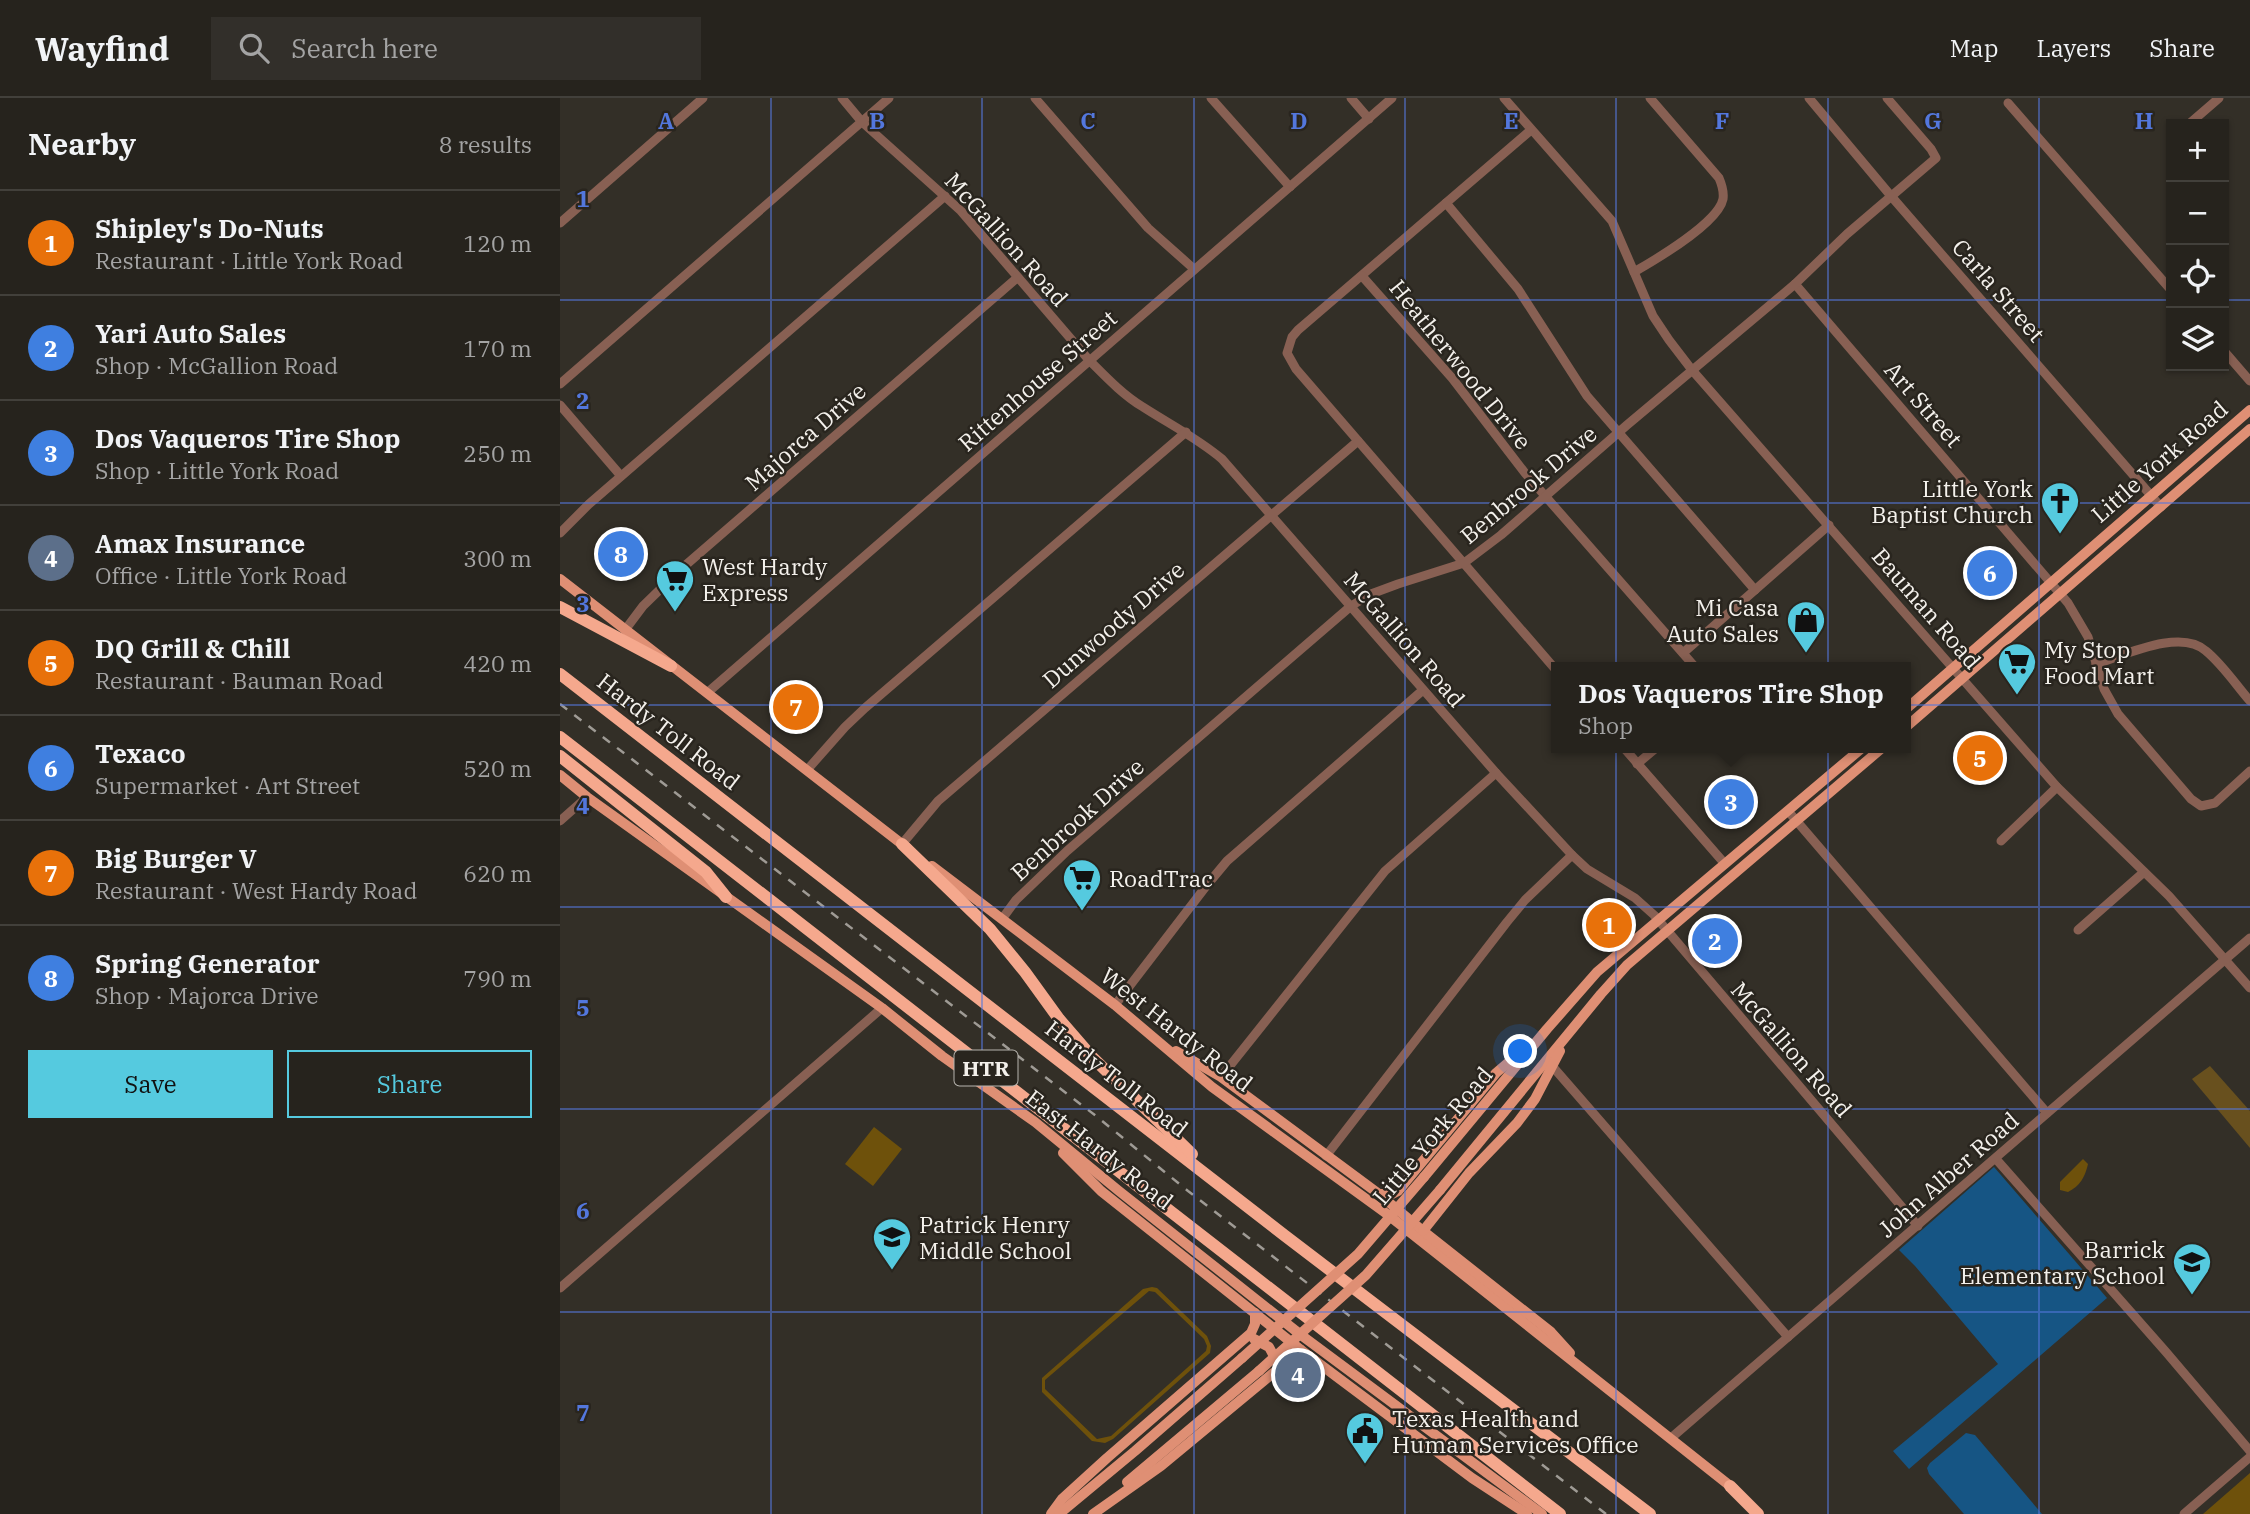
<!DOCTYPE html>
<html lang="en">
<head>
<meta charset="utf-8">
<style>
  :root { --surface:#26231d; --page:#322f2a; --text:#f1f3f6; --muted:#a4a4a4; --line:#42403b; --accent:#55cadf }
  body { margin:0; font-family:"IBM Plex Serif",serif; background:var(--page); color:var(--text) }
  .controls { position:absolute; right:21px; top:21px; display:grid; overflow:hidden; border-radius:0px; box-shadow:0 2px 5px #0004 }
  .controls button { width:63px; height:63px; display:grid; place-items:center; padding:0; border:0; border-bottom:2px solid var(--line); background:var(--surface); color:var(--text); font:35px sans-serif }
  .you { position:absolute; left:961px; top:954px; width:24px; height:24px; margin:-18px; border:5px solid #fff; border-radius:50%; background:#1a73e8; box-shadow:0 0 0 10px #1a73e833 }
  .badge { display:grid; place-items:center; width:46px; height:46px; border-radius:50%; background:var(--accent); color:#fff; font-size:23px; font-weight:700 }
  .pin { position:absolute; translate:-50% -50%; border:4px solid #fff; box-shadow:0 2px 7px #0006 }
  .popup { position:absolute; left:991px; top:564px; width:360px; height:91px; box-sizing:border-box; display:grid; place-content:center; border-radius:0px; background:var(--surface); filter:drop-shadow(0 2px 5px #0005); font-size:23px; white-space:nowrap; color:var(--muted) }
  .popup b { font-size:26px; color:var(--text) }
  .popup::after { content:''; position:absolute; left:50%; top:100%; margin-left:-14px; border:14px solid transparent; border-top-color:var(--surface) }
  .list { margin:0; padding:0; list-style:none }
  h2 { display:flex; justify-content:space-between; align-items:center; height:91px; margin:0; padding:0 28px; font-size:30px }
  h2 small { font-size:23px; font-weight:400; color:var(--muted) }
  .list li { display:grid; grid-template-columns:46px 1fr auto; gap:21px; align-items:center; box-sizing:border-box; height:105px; padding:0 28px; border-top:2px solid var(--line) }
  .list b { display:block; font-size:26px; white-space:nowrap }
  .list p { margin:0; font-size:23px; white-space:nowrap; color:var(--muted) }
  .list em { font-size:23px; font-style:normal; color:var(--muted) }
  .actions { display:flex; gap:14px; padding:21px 28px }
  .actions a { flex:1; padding:16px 0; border:2px solid var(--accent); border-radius:0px; text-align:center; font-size:24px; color:var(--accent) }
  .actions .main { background:var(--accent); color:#111 }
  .icon { flex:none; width:38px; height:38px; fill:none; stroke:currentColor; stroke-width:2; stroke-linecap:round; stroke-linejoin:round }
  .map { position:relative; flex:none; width:1690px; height:1416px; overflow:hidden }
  header { display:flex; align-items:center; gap:42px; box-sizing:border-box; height:98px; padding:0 35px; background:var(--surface); border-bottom:2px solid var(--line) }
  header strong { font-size:33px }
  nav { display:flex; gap:38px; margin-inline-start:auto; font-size:24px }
  .search { width:490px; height:63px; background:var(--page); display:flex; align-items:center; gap:18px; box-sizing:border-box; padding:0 24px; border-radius:0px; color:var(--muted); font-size:26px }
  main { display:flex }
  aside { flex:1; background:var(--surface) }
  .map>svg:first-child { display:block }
</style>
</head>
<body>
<header>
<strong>Wayfind</strong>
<div class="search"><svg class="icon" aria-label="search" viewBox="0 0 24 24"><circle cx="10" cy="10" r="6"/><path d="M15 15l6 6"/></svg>Search here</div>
<nav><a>Map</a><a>Layers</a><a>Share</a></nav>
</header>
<main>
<aside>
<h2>Nearby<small>8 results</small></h2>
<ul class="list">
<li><span class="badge" style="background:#e8710a">1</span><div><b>Shipley's Do-Nuts</b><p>Restaurant · Little York Road</p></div><em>120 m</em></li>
<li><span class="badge" style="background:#3f7fe0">2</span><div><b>Yari Auto Sales</b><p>Shop · McGallion Road</p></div><em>170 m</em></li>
<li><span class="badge" style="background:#3f7fe0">3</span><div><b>Dos Vaqueros Tire Shop</b><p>Shop · Little York Road</p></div><em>250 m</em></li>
<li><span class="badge" style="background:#5c6f8a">4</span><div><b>Amax Insurance</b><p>Office · Little York Road</p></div><em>300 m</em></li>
<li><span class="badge" style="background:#e8710a">5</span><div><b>DQ Grill &amp; Chill</b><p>Restaurant · Bauman Road</p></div><em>420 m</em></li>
<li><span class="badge" style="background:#3f7fe0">6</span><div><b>Texaco</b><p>Supermarket · Art Street</p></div><em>520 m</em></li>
<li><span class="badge" style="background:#e8710a">7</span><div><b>Big Burger V</b><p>Restaurant · West Hardy Road</p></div><em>620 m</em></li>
<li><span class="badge" style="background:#3f7fe0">8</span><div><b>Spring Generator</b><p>Shop · Majorca Drive</p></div><em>790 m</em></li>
</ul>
<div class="actions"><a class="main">Save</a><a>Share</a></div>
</aside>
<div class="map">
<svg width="1690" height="1416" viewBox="0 0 1690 1416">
  <rect width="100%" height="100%" fill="#332f27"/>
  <g fill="#6e510b" fill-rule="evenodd">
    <polygon points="314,1029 342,1051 313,1088 285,1066"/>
    <path d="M 1523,1061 L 1528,1066 C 1525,1079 1520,1088 1508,1094 L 1500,1092 L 1500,1084 Z"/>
    <path d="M 592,1189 L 597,1190 L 647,1238 L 651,1248 L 650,1255 L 553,1341 L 545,1345 L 532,1343 L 482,1294 L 482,1280 L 583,1191 ZM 589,1193 L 595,1194 L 644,1241 L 647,1248 L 646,1253 L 551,1338 L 537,1341 L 485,1291 L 485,1282 Z"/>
    <polygon points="1690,1375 1690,1416 1643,1416"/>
  </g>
  <polygon fill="#68501e" points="1650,968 1690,1013 1690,1050 1632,981"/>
  <g fill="#165584">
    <polygon points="1434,1069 1547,1200 1349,1371 1333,1353 1438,1266 1355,1168 1339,1152"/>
    <polygon points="1406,1335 1415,1337 1482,1416 1404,1416 1369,1376 1367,1370 1370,1365"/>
  </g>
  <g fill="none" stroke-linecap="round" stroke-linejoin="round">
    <g stroke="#886053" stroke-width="9">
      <path d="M 282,0 L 302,24 L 401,113 L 529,262 C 546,279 563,297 583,309 C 611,327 637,340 662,361 L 936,675 L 1012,757 L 1027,771 L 1075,800 L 1094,817 L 1358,1128"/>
      <polyline points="475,0 588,130 634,171"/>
      <polyline points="651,0 730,89"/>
      <polyline points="791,0 809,21"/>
      <polyline points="944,0 1052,123 1093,218 1109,242 1132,272 1497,689 1609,798 1690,890"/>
      <polyline points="1249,0 1331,98 1601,409"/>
      <polyline points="1448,5 1611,192"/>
      <polyline points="1629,26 1659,0"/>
      <polyline points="971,32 738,232 732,239 727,255 736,271 996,572"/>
      <polyline points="886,105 958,191 1027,298 1195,492"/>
      <polyline points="0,125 143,0"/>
      <path d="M 1074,174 C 1095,162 1158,125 1163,101 C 1164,94 1162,87 1159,80 L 1090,0"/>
      <polyline points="802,178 892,280 965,375 1135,569"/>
      <polyline points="1235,186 1508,505 1528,539 1544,591 1558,616 1631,701 1641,708 1655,705 1690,673"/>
      <polyline points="1664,253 1690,283"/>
      <polyline points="0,286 329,0"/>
      <polyline points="0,307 61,378"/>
      <polyline points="0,435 29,406 385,98"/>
      <polyline points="65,532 83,508 120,472 457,180"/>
      <polyline points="1123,555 1269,427"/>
      <path d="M 1536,566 C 1565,557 1621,530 1646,553 C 1663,567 1676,587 1690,603"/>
      <polyline points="147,595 832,0"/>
      <polyline points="1064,650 1165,766"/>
      <polyline points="1077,666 1096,650"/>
      <polyline points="247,672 285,629 305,610 626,334"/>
      <polyline points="1228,713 1487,1015"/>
      <polyline points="0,723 27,699"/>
      <polyline points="1441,743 1497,689"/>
      <polyline points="342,746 378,703 798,343"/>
      <polyline points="442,821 456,802 507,753 791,508 811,496 838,486 904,465 941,437 1067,327 1235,186 1287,136 1376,60 1371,51 1327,0"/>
      <polyline points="1518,832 1584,774"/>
      <polyline points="555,907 647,787 667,763 863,592"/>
      <polyline points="993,969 1228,1239"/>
      <polyline points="661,979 825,773 936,675"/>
      <polyline points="766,1058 947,824 965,802 1012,757"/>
      <polyline points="1436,1061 1606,1254 1690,1353"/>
      <polyline points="0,1190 322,910"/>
      <polyline points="1111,1340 1690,840"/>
      <polyline points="1624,1416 1690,1359"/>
    </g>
    <g stroke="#df8f74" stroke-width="10">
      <polyline points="0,481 347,750"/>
      <polyline points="1346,611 1690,312"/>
      <polyline points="1346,629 1690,331"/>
      <polyline points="0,677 27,699 322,910 382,958 475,1024 559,1093 741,1237 982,1416"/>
      <polyline points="372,768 555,907 652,989 827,1116 1174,1391"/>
      <polyline points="616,953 661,979 819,1096 863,1133 991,1234 1010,1255"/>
      <polyline points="503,1055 541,1093 741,1252 912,1380 967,1416"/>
      <polyline points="864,1079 987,931 1037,874 1302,650"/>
      <polyline points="880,1092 1041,896 1067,867 1322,650"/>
      <polyline points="819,1096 832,1096 838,1093 936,975 964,951"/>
      <polyline points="863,1133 909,1075 957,1025 975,1001 1000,953"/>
      <polyline points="694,1241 709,1249 718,1266"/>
      <polyline points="567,1384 699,1273"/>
      <polyline points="491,1416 502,1401 547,1360 691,1235 695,1226 695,1215"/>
      <polyline points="499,1416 575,1353 682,1260"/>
      <polyline points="533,1416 601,1368 741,1252"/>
    </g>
    <g stroke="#f5a88d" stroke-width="12">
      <polyline points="0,509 111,568"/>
      <polyline points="0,576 724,1137 1090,1416"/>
      <polyline points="0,639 1000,1416"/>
      <polyline points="0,658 146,774 166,799"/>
      <polyline points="342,746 430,831 465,874 499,921 531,958 632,1056"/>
      <polyline points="1170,1388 1198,1416"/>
    </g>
    <polyline stroke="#9f9b95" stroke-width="2.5" stroke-dasharray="9 9" stroke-linecap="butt" points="0,606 536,1018 628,1093 1046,1416"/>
    <g stroke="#df8f74" stroke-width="10">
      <polyline points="682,1260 798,1156 864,1079"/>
      <polyline points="699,1273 806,1177 880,1092"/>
    </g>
  </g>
  <path fill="none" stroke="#5377dd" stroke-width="2" stroke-opacity="0.55" d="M 211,0 L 211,1416M 422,0 L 422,1416M 634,0 L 634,1416M 845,0 L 845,1416M 1056,0 L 1056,1416M 1268,0 L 1268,1416M 1479,0 L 1479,1416M 0,202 L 1611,202M 1664,202 L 1690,202M 0,405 L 1690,405M 0,607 L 1690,607M 0,809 L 1690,809M 0,1011 L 1690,1011M 0,1214 L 1690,1214"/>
  <defs>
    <g id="church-pin" transform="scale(2.0125)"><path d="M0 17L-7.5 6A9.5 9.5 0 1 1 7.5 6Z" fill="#55cadf" stroke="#29251e"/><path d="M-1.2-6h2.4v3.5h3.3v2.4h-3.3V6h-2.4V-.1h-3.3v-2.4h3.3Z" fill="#111"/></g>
    <g id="supermarket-pin" transform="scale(2.0125)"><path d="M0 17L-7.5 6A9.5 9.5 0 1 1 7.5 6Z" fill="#55cadf" stroke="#29251e"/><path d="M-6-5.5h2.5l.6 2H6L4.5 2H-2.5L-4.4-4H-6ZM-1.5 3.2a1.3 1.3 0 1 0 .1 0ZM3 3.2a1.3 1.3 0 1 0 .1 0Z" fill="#111"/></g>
    <g id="shop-pin" transform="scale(2.0125)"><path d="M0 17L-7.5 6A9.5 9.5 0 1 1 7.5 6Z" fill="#55cadf" stroke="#29251e"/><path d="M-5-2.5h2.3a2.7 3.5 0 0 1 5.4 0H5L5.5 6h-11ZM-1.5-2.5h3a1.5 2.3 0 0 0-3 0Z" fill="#111"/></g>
    <g id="school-pin" transform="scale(2.0125)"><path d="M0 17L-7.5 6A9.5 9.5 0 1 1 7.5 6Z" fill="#55cadf" stroke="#29251e"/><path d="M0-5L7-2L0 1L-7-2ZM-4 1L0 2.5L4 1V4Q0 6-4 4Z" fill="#111"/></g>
    <g id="civic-pin" transform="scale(2.0125)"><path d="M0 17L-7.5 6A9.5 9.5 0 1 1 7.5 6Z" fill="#55cadf" stroke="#29251e"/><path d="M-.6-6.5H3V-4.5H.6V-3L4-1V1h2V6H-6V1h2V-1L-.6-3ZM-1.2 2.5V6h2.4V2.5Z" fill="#111"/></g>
  </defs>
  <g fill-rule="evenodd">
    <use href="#church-pin" x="1500" y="403"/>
    <use href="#supermarket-pin" x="115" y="481"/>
    <use href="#shop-pin" x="1246" y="522"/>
    <use href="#supermarket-pin" x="1457" y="564"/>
    <use href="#supermarket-pin" x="522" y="780"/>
    <use href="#school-pin" x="332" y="1139"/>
    <use href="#school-pin" x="1632" y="1164"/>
    <use href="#civic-pin" x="805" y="1333"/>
  </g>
  <g text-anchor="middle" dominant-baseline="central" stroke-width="5" stroke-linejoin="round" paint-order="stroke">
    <rect fill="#29251e" stroke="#b7b4ae" stroke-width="2" x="394.5" y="952.5" width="63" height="35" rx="5"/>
    <g font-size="21" font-weight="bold" fill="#f4f1ec">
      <text x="426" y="970">HTR</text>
    </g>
    <g font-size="23" fill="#f4f1ec" stroke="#29251e">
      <text transform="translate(447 141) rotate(48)">McGallion Road</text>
      <text transform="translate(1439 192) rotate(49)">Carla Street</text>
      <text transform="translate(901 266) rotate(51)">Heatherwood Drive</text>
      <text transform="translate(477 282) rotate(-41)">Rittenhouse Street</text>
      <text transform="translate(1364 306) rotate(49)">Art Street</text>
      <text transform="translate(245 338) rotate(-41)">Majorca Drive</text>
      <text transform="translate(1599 363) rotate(-41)">Little York Road</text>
      <text transform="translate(968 386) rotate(-40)">Benbrook Drive</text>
      <text transform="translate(1367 510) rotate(49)">Bauman Road</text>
      <text transform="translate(553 526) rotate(-41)">Dunwoody Drive</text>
      <text transform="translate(845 541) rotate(49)">McGallion Road</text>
      <text transform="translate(109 633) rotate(38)">Hardy Toll Road</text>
      <text transform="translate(517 721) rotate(-42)">Benbrook Drive</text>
      <text transform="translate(617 931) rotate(38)">West Hardy Road</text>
      <text transform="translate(1232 951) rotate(49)">McGallion Road</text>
      <text transform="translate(557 980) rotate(38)">Hardy Toll Road</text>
      <text transform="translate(872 1037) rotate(-50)">Little York Road</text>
      <text transform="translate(540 1051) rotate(38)">East Hardy Road</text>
      <text transform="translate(1388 1076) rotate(-41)">John Alber Road</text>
    </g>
    <g font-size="23" fill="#f4f1ec" stroke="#29251e" text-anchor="start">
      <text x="1473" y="390" text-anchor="end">Little York<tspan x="1473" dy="26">Baptist Church</tspan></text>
      <text x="142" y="468">West Hardy<tspan x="142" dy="26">Express</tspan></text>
      <text x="1219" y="509" text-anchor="end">Mi Casa<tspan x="1219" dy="26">Auto Sales</tspan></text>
      <text x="1484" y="551">My Stop<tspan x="1484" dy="26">Food Mart</tspan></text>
      <text x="549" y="780">RoadTrac</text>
      <text x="359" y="1126">Patrick Henry<tspan x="359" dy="26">Middle School</tspan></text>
      <text x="1605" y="1151" text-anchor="end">Barrick<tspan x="1605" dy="26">Elementary School</tspan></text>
      <text x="832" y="1320">Texas Health and<tspan x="832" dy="26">Human Services Office</tspan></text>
    </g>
  </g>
  <g font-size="23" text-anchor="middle" font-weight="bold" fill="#5377dd" stroke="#29251e" stroke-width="5" stroke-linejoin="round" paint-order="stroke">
    <text x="106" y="31">A</text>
    <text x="317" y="31">B</text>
    <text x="528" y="31">C</text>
    <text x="739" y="31">D</text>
    <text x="951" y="31">E</text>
    <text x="1162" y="31">F</text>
    <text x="1373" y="31">G</text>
    <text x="1584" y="31">H</text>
    <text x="23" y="109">1</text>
    <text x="23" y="311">2</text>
    <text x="23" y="514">3</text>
    <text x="23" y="716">4</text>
    <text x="23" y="918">5</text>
    <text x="23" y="1121">6</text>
    <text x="23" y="1323">7</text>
  </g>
</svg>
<div class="controls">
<button>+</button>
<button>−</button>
<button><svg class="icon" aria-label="locate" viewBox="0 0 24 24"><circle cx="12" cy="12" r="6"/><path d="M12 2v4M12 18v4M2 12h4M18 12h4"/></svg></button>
<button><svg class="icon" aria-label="layers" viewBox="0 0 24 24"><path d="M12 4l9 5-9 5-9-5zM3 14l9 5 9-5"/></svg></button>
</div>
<div class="you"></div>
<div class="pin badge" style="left:1049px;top:827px;background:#e8710a">1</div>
<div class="pin badge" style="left:1155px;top:843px;background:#3f7fe0">2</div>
<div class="pin badge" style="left:1171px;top:704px;background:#3f7fe0">3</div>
<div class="popup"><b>Dos Vaqueros Tire Shop</b>Shop</div>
<div class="pin badge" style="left:738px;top:1277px;background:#5c6f8a">4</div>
<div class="pin badge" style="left:1420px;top:660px;background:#e8710a">5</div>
<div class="pin badge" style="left:1430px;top:475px;background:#3f7fe0">6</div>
<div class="pin badge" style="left:236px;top:609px;background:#e8710a">7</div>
<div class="pin badge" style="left:61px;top:456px;background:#3f7fe0">8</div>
</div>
</main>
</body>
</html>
